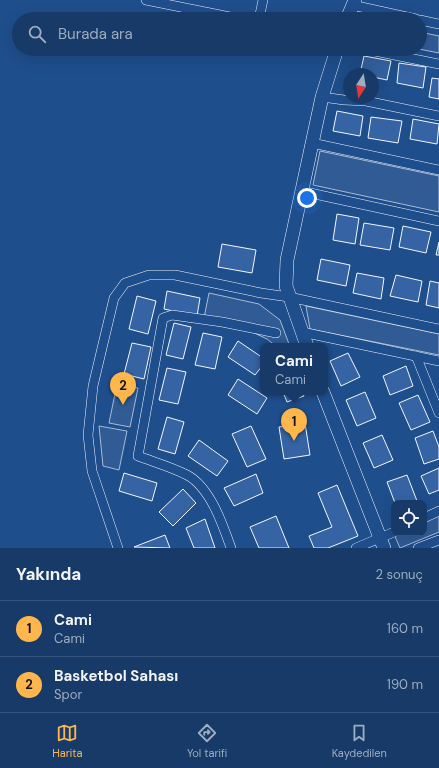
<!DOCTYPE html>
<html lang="tr">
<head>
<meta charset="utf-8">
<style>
  :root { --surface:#173a69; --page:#20416f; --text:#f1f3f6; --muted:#9eadc0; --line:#36547d; --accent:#ffb74d }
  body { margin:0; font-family:"DM Sans",sans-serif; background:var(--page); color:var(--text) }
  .controls { position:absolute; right:12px; bottom:12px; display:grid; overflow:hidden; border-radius:8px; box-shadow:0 4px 16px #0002 }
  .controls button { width:36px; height:36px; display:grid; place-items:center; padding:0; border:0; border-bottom:1px solid var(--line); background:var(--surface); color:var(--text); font:20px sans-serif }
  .compass { position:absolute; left:343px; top:68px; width:36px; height:36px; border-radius:50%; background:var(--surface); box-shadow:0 4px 16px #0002; rotate:192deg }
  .you { position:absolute; left:307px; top:198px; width:14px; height:14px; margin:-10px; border:3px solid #fff; border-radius:50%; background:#1a73e8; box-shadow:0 0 0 6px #1a73e833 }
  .badge { display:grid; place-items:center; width:26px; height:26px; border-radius:50%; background:var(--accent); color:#111; font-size:13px; font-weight:700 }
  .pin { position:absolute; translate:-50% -33px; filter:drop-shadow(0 1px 2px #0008) }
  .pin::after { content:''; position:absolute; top:21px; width:14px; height:12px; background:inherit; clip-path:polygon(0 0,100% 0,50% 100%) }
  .popup { position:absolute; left:260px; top:343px; width:68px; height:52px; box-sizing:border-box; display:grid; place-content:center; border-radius:8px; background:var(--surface); filter:drop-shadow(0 1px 3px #0005); font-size:13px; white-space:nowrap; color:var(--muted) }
  .popup b { font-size:15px; color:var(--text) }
  .popup::after { content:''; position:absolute; left:50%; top:100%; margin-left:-8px; border:8px solid transparent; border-top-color:var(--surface) }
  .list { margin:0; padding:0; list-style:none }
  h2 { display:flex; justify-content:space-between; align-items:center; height:52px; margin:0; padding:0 16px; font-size:17px }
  h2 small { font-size:13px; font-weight:400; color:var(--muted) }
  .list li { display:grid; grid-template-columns:26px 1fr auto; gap:12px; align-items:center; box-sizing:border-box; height:56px; padding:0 16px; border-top:1px solid var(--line) }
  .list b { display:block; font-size:15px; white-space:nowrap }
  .list p { margin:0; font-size:13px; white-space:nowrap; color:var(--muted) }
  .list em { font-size:13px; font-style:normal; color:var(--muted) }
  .icon { flex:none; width:22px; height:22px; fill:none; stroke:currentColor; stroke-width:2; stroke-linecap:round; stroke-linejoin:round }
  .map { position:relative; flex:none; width:439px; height:548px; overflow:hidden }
  .search { position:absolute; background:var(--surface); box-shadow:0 4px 16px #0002; left:12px; right:12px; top:12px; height:44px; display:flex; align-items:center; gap:10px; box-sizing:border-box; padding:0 14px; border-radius:22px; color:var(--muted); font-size:15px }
  .sheet { height:164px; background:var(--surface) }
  nav { display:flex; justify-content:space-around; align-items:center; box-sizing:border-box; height:56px; border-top:1px solid var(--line); background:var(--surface); font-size:11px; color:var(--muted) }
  nav a { display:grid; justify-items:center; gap:2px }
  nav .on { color:var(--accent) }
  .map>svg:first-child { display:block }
</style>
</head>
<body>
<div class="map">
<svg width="439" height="548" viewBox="0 0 439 548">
  <rect width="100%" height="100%" fill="#1f4e8c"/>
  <g fill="#305b95" stroke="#a8bbd7">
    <polygon points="420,32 439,36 439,53 419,49"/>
    <polygon points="320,151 439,176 439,212 313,185"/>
    <polygon points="209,293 259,304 280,320 289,344 276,346 267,339 250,331 203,323"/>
    <polygon points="306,306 439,334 439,355 310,329"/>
    <polygon points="117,384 138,388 130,427 109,423"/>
    <polygon points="99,426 127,431 119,470 103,466"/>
    <polygon points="439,514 439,532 400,548 393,532 424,533 424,520"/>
  </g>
  <g fill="#3563a3" stroke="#f2f6ff">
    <polygon points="364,56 391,61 387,80 373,77 373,74 360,74"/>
    <polygon points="399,63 426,67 423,88 397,83"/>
    <polygon points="432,78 439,79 439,99 429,97"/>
    <polygon points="337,111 363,116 360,136 333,131"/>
    <polygon points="371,117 402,121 398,143 368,138"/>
    <polygon points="413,119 439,124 437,144 410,139"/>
    <polygon points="337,214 359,218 355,244 333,240"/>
    <polygon points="364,223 394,228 390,250 360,245"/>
    <polygon points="403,226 431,232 426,253 399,247"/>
    <polygon points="439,242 439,255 436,255"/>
    <polygon points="222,244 256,250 252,273 218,267"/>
    <polygon points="321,259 350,265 346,286 317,280"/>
    <polygon points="357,273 384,278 381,299 353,293"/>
    <polygon points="396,275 422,281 418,302 390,296"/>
    <polygon points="430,281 439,283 439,308 426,305"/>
    <polygon points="167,291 200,298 197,316 164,309"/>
    <polygon points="137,296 156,301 148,334 129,329"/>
    <polygon points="174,323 191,327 183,359 166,355"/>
    <polygon points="203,333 222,337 215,369 195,365"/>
    <polygon points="238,341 263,358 263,365 255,375 228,357"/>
    <polygon points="132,343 151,347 144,379 124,374"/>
    <polygon points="348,353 360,377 341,386 330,361"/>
    <polygon points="406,366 413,386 390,395 383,376"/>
    <polygon points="167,368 186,372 178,404 159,400"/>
    <polygon points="238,379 267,398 257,414 228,395"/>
    <polygon points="283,392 302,392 304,396 287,402"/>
    <polygon points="365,392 376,418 357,426 346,400"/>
    <polygon points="418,395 430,422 411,430 399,403"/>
    <polygon points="167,417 184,422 175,454 158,449"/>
    <polygon points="305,423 310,455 284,459 279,427"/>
    <polygon points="251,426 266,459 247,467 232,434"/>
    <polygon points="433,431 439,447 439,459 424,464 415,438"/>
    <polygon points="382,435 393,460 374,468 363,443"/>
    <polygon points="199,440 228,461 217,476 188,456"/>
    <polygon points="439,468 439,490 429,494 421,476"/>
    <polygon points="124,473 157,483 152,501 119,491"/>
    <polygon points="256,474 263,493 234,506 224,488"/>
    <polygon points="407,475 417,501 412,503 395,503 387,482"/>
    <polygon points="337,485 358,536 328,548 314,548 309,536 332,527 318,493"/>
    <polygon points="183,489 196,503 173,526 159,512"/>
    <polygon points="276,516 289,548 259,548 250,527"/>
    <polygon points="205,519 215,548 194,548 186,528"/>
    <polygon points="165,535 170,548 134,547"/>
  </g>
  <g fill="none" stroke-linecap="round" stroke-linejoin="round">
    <g stroke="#f2f6ff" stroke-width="10">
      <g id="street">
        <polyline points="146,0 240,19"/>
        <polyline points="352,5 416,19"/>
        <polyline points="259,19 263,0"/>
        <polyline points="420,20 439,24"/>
        <polyline points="365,49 439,64"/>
        <polyline points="322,97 344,100 366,101 439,116"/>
        <polyline points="312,143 439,170"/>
        <polyline points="301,191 439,221"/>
        <polyline points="302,332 439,361"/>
        <polyline points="416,356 439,413"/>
        <polyline points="424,518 439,511"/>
        <polyline points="118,548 92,471 88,435 93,386 103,344 114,298 125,283 149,275 175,275 261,293 289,297 439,329"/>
        <path d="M 231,548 C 223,525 210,487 187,475 C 172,467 154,462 138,456 L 163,318 L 172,315 L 222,322 L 276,333"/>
        <polyline points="356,548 394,532"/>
        <polyline points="418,548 439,540"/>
      </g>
    </g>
    <g stroke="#f2f6ff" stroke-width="14">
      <g id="secondary">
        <polyline points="347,19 355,0"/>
        <polyline points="307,346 286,286 287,260 322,97 337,49"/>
        <polyline points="323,392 384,548"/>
      </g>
    </g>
    <use href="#street" stroke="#1f4e8c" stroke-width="9"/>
    <use href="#secondary" stroke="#1f4e8c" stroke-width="13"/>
  </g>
</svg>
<div class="controls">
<button><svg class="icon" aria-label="locate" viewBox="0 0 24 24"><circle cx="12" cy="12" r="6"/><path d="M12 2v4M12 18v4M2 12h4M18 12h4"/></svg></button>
</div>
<svg class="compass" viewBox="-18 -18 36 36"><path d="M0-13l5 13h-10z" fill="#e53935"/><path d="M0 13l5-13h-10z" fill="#9eadc0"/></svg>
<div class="you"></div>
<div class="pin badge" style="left:294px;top:441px">1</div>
<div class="popup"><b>Cami</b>Cami</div>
<div class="pin badge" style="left:123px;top:405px">2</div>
<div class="search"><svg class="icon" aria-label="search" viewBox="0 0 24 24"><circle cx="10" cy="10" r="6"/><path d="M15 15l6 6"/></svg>Burada ara</div>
</div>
<section class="sheet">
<h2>Yakında<small>2 sonuç</small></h2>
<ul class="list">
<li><span class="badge">1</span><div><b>Cami</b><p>Cami</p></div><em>160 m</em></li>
<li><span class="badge">2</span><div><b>Basketbol Sahası</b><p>Spor</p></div><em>190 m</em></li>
</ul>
</section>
<nav>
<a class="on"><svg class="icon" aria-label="map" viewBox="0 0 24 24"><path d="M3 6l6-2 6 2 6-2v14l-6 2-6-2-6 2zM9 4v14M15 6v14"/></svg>Harita</a>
<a><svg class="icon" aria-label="directions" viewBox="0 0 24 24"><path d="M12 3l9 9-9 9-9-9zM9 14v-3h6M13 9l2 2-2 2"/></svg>Yol tarifi</a>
<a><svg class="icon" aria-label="saved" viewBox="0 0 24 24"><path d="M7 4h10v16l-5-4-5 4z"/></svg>Kaydedilen</a>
</nav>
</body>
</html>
